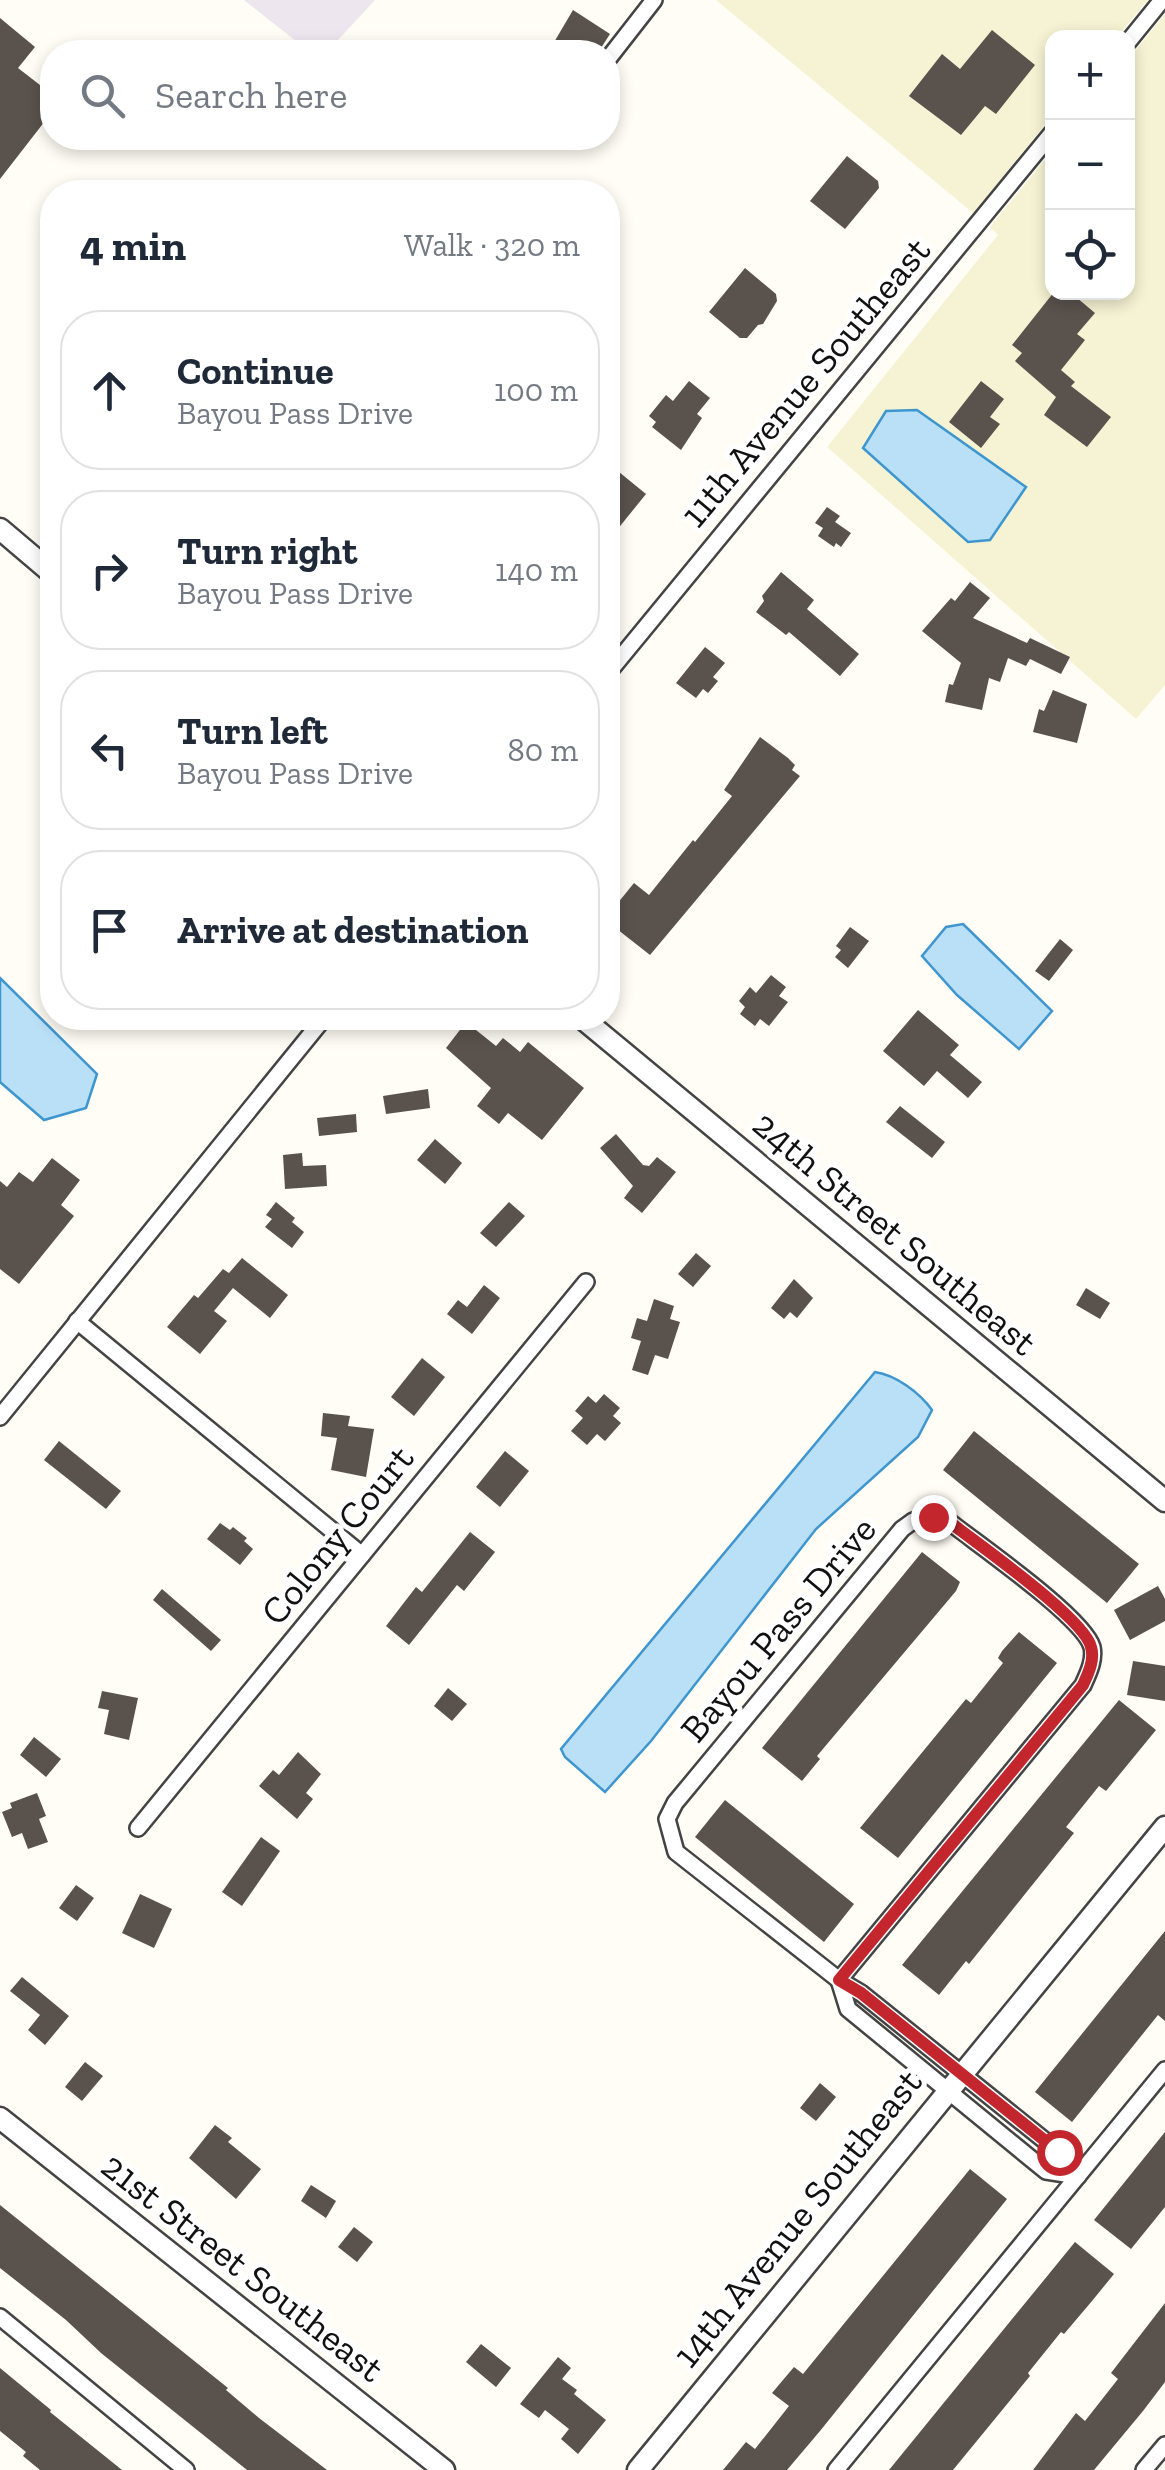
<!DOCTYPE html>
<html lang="en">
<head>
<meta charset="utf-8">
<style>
  :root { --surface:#fff; --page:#f6f6f7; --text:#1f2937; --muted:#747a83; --line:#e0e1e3 }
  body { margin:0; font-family:"Zilla Slab",serif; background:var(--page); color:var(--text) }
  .controls { position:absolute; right:30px; top:30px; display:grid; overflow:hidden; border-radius:20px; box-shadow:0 5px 15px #0003 }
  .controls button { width:90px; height:90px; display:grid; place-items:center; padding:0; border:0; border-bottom:2px solid var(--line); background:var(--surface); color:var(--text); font:50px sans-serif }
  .stop { position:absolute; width:30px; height:30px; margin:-22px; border:8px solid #c4262e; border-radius:50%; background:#fff }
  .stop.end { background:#c4262e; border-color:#fff; box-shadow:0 2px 10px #0008 }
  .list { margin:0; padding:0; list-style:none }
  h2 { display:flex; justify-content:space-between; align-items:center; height:130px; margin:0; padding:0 40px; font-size:42px }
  h2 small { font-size:32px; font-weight:400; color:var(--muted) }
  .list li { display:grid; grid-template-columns:65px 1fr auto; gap:30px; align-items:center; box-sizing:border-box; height:160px; margin:0 20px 20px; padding:0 20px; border:2px solid var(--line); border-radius:40px }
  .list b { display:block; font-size:38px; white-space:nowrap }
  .list p { margin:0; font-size:32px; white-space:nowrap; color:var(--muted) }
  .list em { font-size:32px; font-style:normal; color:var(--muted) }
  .icon { flex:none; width:55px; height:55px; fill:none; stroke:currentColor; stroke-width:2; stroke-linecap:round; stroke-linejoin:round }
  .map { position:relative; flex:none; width:1165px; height:2470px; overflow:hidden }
  .search { position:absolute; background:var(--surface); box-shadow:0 5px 15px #0003; left:40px; top:40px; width:580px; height:110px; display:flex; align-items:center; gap:25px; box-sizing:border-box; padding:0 35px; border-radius:40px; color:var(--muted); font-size:38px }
  .panel { position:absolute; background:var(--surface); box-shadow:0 5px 15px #0003; left:40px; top:180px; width:580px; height:850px; border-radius:40px }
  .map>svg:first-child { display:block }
</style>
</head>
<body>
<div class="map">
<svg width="1165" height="2470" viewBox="0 0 1165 2470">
  <rect width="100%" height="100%" fill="#fffdf5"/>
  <polygon fill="#eee6ef" points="244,0 375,0 327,52 310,52"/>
  <g fill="#f6f3d4">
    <polygon points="716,0 1148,0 1117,37 1052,38 1052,116 973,213"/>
    <polygon points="1165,14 1165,685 1136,719 827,447 998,235 990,227 1052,151 1052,292 1128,292 1128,60"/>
  </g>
  <g fill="#b9e0f7" stroke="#3f96cf" stroke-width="2.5">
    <polygon points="917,410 1026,487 990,540 968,542 863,448 886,411"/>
    <polygon points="963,924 1052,1011 1019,1049 957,995 922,956 946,927"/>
    <polygon points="0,978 97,1074 86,1108 44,1120 0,1082"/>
    <path d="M 875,1372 C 896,1375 920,1393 932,1410 L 918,1437 L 816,1529 L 651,1741 L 605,1792 L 565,1757 L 561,1749 Z"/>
  </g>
  <g fill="#5a524d">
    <polygon points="573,10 610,34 599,51 587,42 580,52 565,52 553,44"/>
    <polygon points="0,18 35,47 18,68 49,92 40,103 52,112 0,179"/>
    <polygon points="992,30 1035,65 996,114 985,106 961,135 909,96 942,54 960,69"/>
    <polygon points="847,156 878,181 879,188 845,229 810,201"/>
    <polygon points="745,268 776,294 777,301 763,324 758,325 747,338 740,338 709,312"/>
    <polygon points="1054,292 1070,292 1095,313 1077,334 1085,340 1061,370 1075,382 1071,386 1111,417 1087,447 1044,415 1056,397 1015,361 1022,353 1012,345"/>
    <polygon points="689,381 710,398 697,414 702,418 681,450 652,427 656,422 649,416 666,395 673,401"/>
    <polygon points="981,381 1004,399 990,417 1000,424 981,448 949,422"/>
    <polygon points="608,463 646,494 608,541"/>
    <polygon points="827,507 840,516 835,522 851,533 841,547 836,543 834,547 818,536 823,528 815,523"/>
    <polygon points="781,572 814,600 807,609 859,654 840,676 789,632 786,635 756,612 764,601 762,596"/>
    <polygon points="970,582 990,598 973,618 1027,643 1030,638 1070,657 1061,674 1030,659 1026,666 1008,658 1000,682 989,678 982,710 945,702 949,684 953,685 961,663 922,631 951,598 955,601"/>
    <polygon points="705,647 725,663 713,677 718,681 708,693 703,689 696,698 676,683"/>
    <polygon points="1053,690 1087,704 1077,743 1033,732 1039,709 1044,711"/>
    <polygon points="760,737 788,758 795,765 792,770 800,776 650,955 608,922 608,915 634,883 649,895 693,840 695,842 732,796 724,790"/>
    <polygon points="850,927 869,941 848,968 835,957 841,950 836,946"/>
    <polygon points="1060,939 1073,950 1049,981 1035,971"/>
    <polygon points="771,975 786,987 779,996 788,1002 769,1026 760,1019 755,1026 740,1014 745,1007 739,1001 750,987 756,993"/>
    <polygon points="918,1010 959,1045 950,1055 982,1082 968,1098 937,1071 924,1086 883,1051"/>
    <polygon points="466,1022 496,1046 503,1038 520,1052 528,1042 584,1088 542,1140 508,1113 499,1124 477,1106 491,1088 446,1048"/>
    <polygon points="428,1089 430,1108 386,1114 383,1096"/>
    <polygon points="900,1106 945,1142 932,1158 886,1122"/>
    <polygon points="356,1114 357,1132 319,1136 317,1118"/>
    <polygon points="616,1134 643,1165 649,1166 657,1157 676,1172 642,1213 624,1198 633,1186 600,1148"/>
    <polygon points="435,1139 462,1163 445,1184 417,1160"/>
    <polygon points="302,1153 303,1166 326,1165 327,1186 285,1189 283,1155"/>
    <polygon points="52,1158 80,1180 61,1205 74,1216 19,1284 0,1269 0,1181 7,1187 19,1172 33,1182"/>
    <polygon points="276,1202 295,1218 292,1222 304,1232 292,1248 265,1227 272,1219 266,1215"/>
    <polygon points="509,1202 525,1216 496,1247 480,1233"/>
    <polygon points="696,1253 711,1266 693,1287 678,1274"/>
    <polygon points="242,1258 288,1295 270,1318 233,1288 214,1311 227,1321 200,1354 167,1327 194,1295 198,1298 223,1269 229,1273"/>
    <polygon points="794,1279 813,1298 797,1318 790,1312 784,1319 771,1308"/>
    <polygon points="484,1285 500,1298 472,1334 447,1314 458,1300 467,1307"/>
    <polygon points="1086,1288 1110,1303 1100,1319 1076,1305"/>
    <polygon points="654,1299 674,1306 670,1319 680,1322 668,1359 655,1355 648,1375 632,1370 641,1341 631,1338 637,1318 647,1321"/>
    <polygon points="422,1358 445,1377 414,1416 391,1397"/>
    <polygon points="604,1394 620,1408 613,1416 621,1423 605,1441 597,1434 587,1445 571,1431 583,1418 575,1411 588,1396 596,1403"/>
    <polygon points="323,1413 350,1416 348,1426 374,1429 366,1477 331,1470 337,1438 321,1436"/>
    <polygon points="974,1431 1139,1564 1107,1603 943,1470"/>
    <polygon points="59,1441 121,1491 106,1509 44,1460"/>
    <polygon points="505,1451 529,1471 500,1507 476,1487"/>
    <polygon points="220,1523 230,1530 233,1527 247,1538 244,1541 253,1549 240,1565 207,1539"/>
    <polygon points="470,1532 495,1552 464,1591 457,1585 409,1645 386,1626 416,1587 422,1592"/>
    <polygon points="922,1552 960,1582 956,1591 817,1756 820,1759 802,1781 762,1748"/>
    <polygon points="1158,1586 1165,1599 1165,1621 1130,1640 1114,1610"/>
    <polygon points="162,1589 221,1640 211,1651 153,1600"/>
    <polygon points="1019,1632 1057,1663 898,1858 860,1828 966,1699 971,1703 1003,1663 998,1658 1002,1651"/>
    <polygon points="1133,1661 1165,1666 1165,1701 1127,1695"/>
    <polygon points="448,1688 467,1704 452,1721 434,1706"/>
    <polygon points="102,1691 138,1698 129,1740 104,1734 109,1710 98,1708"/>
    <polygon points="1119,1700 1156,1730 1106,1791 1099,1786 1066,1827 1074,1833 969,1964 966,1961 939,1995 902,1965"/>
    <polygon points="34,1737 61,1759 46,1777 20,1755"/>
    <polygon points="298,1752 321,1774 306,1793 313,1799 297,1819 259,1786 273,1770 279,1775"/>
    <polygon points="37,1793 46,1816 39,1819 48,1842 28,1849 22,1833 12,1837 2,1812 12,1808 10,1803"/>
    <polygon points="725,1800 854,1904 824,1942 695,1837"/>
    <polygon points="261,1837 280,1851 242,1906 222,1892"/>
    <polygon points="76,1885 94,1898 77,1921 59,1908"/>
    <polygon points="140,1894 172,1909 154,1948 122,1933"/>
    <polygon points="1165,1931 1165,2021 1158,2015 1072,2122 1035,2092"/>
    <polygon points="22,1977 69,2016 45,2045 28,2030 40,2015 10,1991"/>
    <polygon points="85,2062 103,2076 82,2101 65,2087"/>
    <polygon points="820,2083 836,2097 816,2121 800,2108"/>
    <polygon points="215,2125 232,2138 228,2142 261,2169 236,2199 189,2158"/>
    <polygon points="1165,2132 1165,2207 1131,2249 1094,2220"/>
    <polygon points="970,2169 1007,2199 820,2431 787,2470 723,2470 746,2442 755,2449 789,2406 772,2393 794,2367 803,2374"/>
    <polygon points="311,2185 336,2201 326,2218 301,2201"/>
    <polygon points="0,2205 228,2388 226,2390 259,2418 327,2470 247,2470 101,2353 66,2320 0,2268"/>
    <polygon points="354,2227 373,2242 357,2262 338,2247"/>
    <polygon points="1075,2242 1114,2274 1092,2301 1064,2334 1061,2332 1028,2373 1030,2376 953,2470 889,2470"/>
    <polygon points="1165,2303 1165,2382 1143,2411 1094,2470 1033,2470 1076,2413 1085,2421 1118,2379 1111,2373"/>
    <polygon points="481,2344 511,2368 496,2387 466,2362"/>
    <polygon points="558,2357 571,2368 562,2379 577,2390 574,2394 606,2420 578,2454 561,2439 569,2429 545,2410 539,2418 520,2404"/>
    <polygon points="0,2368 51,2410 50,2412 122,2470 40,2470 23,2456 26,2452 0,2431"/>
  </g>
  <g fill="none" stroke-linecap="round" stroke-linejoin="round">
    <g stroke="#444" stroke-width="20">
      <g id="minor">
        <polyline points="1128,42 1162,0"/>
        <polyline points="608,59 654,0"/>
        <polyline points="608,673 1052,133"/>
        <polyline points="77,1321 362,1555"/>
        <polyline points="0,1417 324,1018"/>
        <path d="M 933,1517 L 951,1523 C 979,1545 1084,1618 1092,1647 C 1095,1660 1088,1674 1083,1685 L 839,1980 L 676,1852 L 667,1819 L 675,1803 L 902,1529 L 913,1521 Z"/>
        <polyline points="138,1828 586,1282"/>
        <polygon points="839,1980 861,1993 1059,2152 1078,2176 1046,2171 848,2009"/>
        <polyline points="0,2317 186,2470"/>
        <polyline points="836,2470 1165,2070"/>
        <polyline points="1144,2470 1165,2445"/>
      </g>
    </g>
    <g stroke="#444" stroke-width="25">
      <g id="tertiary">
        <polyline points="0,529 52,573"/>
        <polyline points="582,1018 1165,1501"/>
        <polyline points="0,2118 444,2470"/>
        <polyline points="638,2470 1165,1827"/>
      </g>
    </g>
    <use href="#minor" stroke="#fff" stroke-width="15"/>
    <use href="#tertiary" stroke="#fff" stroke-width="20"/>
  </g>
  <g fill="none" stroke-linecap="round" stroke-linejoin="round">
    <path stroke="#c4262e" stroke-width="12" d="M 933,1517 L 951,1523 C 979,1545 1085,1619 1091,1647 C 1095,1660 1088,1674 1083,1685 L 839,1980 L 861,1993 L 1059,2152"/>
  </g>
  <g text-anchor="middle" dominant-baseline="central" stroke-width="10" stroke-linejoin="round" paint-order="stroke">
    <g font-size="38" fill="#111" stroke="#fff">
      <text transform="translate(805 382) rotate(-50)">11th Avenue Southeast</text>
      <text transform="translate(895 1233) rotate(40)">24th Street Southeast</text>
      <text transform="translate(337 1535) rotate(-51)">Colony Court</text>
      <text transform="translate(778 1629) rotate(-50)">Bayou Pass Drive</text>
      <text transform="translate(797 2218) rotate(-51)">14th Avenue Southeast</text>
      <text transform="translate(243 2267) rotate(38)">21st Street Southeast</text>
    </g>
  </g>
</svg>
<div class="controls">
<button>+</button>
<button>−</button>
<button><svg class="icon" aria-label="locate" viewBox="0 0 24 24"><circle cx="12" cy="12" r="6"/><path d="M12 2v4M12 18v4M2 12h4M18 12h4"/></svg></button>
</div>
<div class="stop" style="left:1059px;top:2152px"></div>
<div class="stop end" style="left:933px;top:1517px"></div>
<div class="search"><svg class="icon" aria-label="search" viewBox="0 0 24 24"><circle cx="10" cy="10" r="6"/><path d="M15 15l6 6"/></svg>Search here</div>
<section class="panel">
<h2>4 min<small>Walk · 320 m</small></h2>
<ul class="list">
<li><svg class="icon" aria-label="ahead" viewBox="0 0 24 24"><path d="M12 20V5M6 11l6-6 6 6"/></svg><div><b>Continue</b><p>Bayou Pass Drive</p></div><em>100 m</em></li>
<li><svg class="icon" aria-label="right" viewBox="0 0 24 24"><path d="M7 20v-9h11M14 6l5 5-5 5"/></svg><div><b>Turn right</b><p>Bayou Pass Drive</p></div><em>140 m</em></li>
<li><svg class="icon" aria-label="left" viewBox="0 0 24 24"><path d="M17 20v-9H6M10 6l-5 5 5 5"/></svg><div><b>Turn left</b><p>Bayou Pass Drive</p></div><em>80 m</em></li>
<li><svg class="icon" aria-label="arrive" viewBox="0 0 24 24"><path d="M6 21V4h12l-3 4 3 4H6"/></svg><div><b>Arrive at destination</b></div></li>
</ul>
</section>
</div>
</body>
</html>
